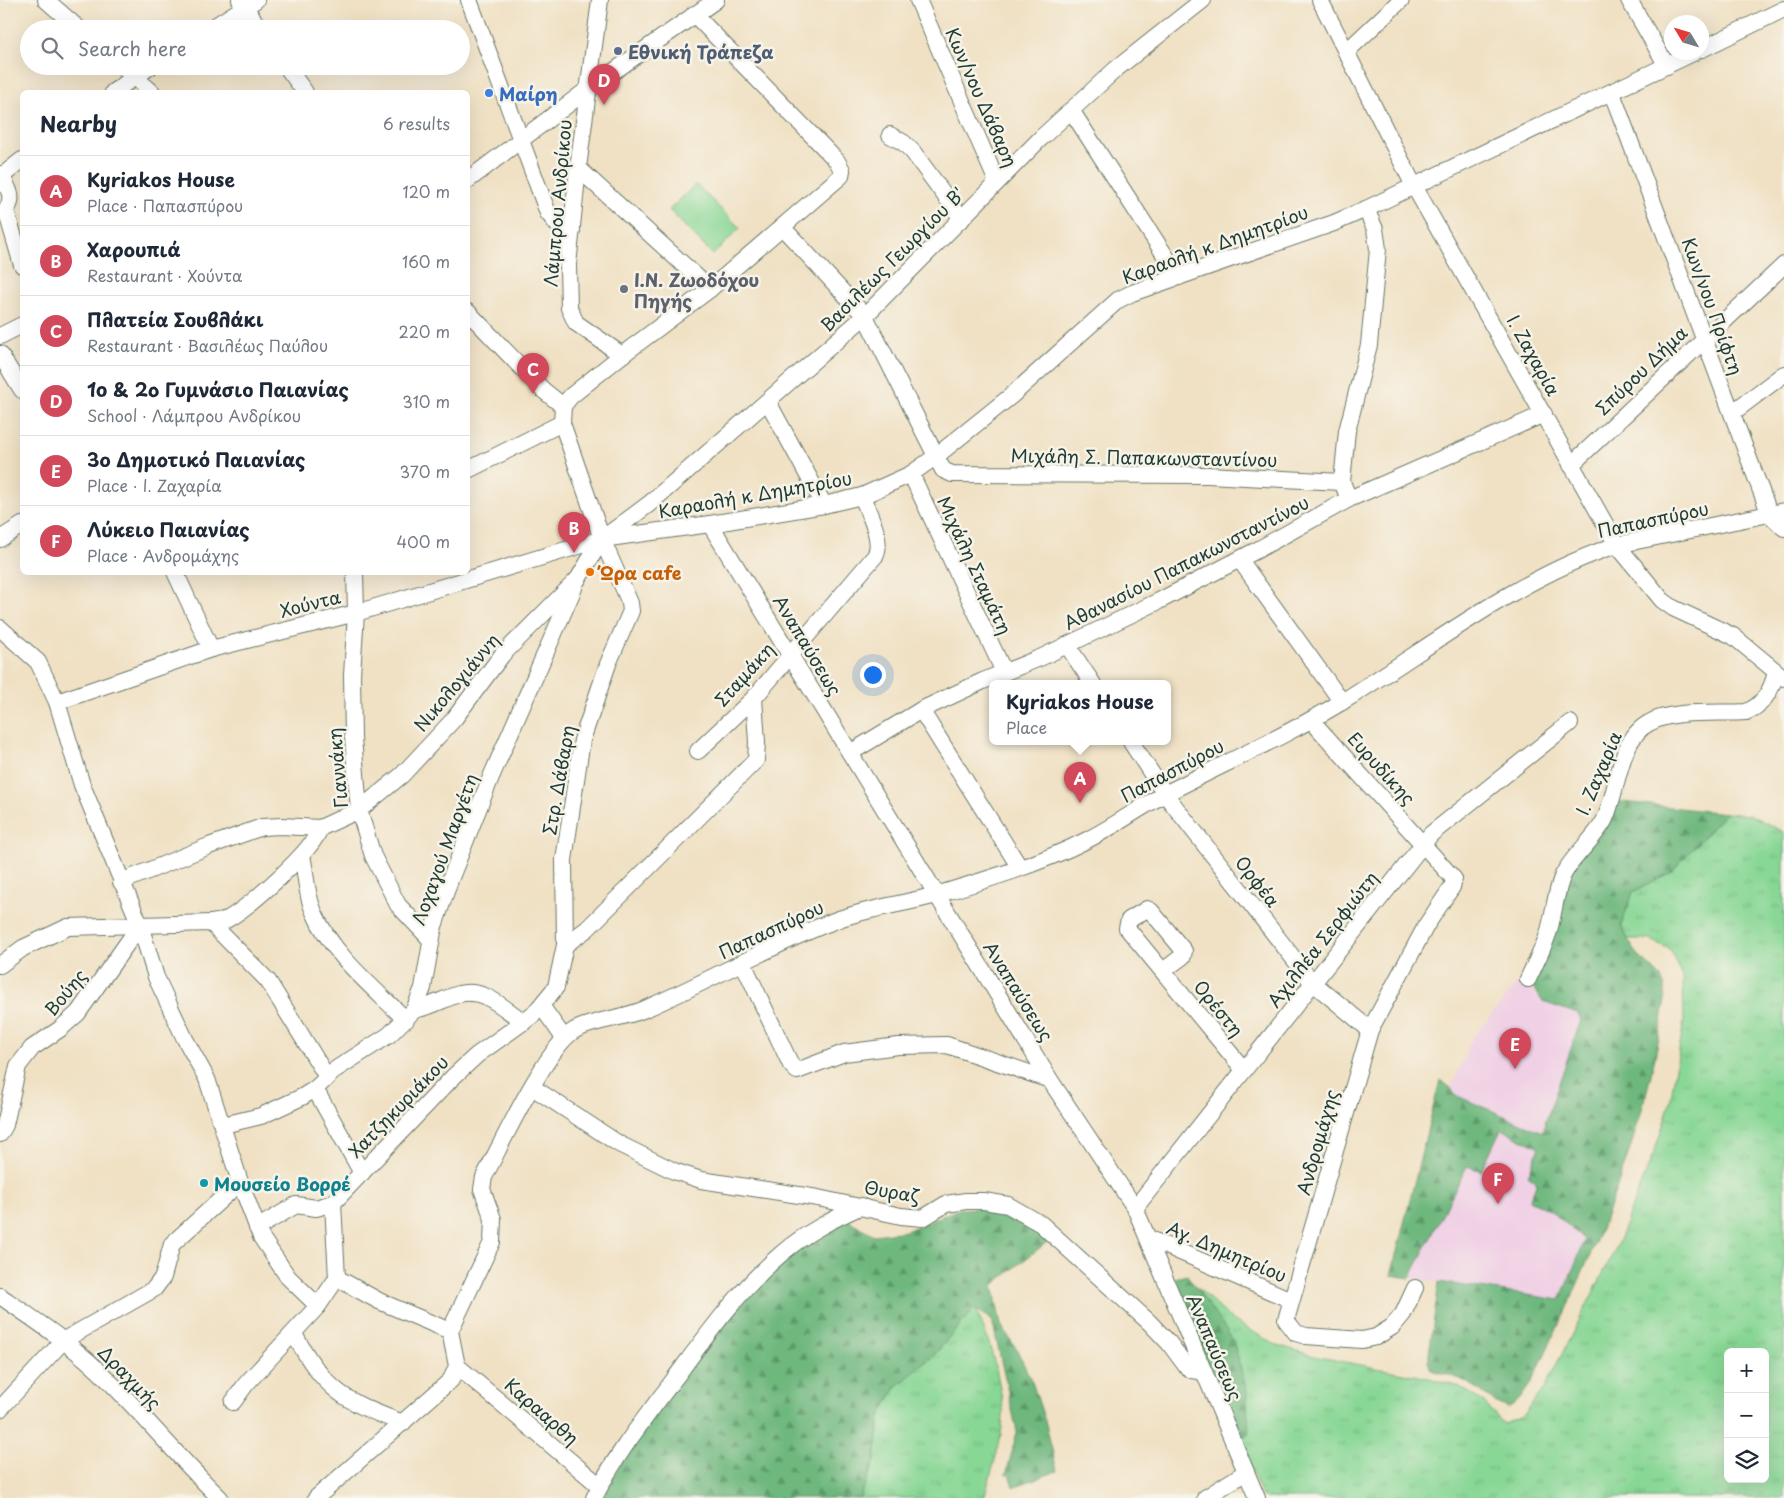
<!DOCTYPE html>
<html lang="en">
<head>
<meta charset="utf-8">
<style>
  :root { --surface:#fff; --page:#f2f2f3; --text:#1f2937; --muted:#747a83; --line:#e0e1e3; --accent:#d1495b }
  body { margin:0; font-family:"Playpen Sans",sans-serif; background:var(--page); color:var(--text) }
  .controls { position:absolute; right:15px; bottom:15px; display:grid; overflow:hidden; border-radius:8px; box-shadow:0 5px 20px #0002 }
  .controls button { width:45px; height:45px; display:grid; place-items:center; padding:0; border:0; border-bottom:1px solid var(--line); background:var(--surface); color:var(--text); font:25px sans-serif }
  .compass { position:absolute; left:1664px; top:15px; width:45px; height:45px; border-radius:50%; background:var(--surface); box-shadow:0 5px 20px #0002; rotate:308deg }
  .you { position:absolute; left:872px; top:674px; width:18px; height:18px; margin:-12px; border:4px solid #fff; border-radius:50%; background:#1a73e8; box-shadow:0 0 0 8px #1a73e833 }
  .badge { display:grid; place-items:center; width:32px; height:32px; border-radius:50%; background:var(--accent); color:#fff; font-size:16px; font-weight:700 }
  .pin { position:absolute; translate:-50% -41px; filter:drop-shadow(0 1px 2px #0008) }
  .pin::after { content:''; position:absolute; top:26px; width:18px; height:15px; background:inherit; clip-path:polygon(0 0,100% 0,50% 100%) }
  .popup { position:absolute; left:989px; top:680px; width:182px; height:65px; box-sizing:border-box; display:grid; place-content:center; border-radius:8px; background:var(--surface); filter:drop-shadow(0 1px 4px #0005); font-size:16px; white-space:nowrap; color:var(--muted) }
  .popup b { font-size:19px; color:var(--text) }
  .popup::after { content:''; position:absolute; left:50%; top:100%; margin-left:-10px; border:10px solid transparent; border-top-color:var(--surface) }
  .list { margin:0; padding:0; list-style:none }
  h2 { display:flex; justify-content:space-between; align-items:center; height:65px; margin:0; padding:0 20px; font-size:21px }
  h2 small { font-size:16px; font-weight:400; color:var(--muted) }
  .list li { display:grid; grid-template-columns:32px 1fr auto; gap:15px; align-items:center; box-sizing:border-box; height:70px; padding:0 20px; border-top:1px solid var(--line) }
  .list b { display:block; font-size:19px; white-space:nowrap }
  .list p { margin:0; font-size:16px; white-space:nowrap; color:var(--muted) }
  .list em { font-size:16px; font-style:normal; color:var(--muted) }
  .icon { flex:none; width:28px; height:28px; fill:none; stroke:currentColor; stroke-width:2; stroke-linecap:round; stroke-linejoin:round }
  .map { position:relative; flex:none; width:1784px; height:1498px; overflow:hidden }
  .search { position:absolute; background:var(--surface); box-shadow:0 5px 20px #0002; left:20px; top:20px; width:450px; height:55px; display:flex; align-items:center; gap:12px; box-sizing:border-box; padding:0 18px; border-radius:28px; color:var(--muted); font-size:19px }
  .panel { position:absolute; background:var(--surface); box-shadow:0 5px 20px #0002; left:20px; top:90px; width:450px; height:485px; border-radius:8px }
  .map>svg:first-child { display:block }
</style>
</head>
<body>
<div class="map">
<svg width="1784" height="1498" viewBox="0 0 1784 1498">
  <defs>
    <pattern id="grass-tufts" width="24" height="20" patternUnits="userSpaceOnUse" patternTransform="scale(1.25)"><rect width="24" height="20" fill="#88d795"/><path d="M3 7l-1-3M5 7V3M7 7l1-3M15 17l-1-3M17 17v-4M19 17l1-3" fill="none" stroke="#75b981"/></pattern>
    <pattern id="forest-firs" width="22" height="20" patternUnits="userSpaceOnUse" patternTransform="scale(1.25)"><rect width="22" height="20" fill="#6eb87e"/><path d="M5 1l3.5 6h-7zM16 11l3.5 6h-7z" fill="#5a9768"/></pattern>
  </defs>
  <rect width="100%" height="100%" fill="#f7f3e8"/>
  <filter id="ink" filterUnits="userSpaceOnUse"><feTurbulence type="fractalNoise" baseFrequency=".02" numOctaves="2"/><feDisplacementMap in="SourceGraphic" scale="10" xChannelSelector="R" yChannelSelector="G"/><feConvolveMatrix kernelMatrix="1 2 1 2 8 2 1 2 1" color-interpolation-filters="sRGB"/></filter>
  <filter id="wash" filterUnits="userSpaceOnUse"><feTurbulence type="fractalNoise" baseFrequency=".0096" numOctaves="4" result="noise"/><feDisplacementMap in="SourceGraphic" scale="20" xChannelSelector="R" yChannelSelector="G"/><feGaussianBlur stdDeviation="1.12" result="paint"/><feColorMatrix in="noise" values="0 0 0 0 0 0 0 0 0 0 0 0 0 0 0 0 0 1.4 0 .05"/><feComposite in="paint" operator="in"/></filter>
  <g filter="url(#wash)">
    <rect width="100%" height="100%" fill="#f0e1c4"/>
    <g fill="#f0d0e5">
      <polygon points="1522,978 1543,1002 1578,1014 1581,1020 1541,1132 1455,1095 1451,1088 1472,1038"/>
      <polygon points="1501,1129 1539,1148 1528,1176 1537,1183 1529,1200 1551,1211 1585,1240 1559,1300 1410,1278 1467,1166 1481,1171"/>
    </g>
    <g fill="url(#grass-tufts)" stroke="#548a64" fill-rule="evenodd">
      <path d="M 1726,813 L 1750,815 L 1784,832 L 1784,1498 L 1263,1498 L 1237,1437 L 1249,1434 L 1246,1388 L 1198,1288 L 1231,1319 L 1274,1344 L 1314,1356 L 1429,1378 L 1460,1387 L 1482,1401 L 1504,1424 L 1522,1417 L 1544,1389 L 1616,1248 L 1656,1147 L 1670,1103 L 1684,1021 L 1683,980 L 1670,949 L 1648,939 L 1628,939 L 1621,925 L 1633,892 L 1671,871 ZM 1728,1352 L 1765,1352 L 1765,1479 L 1728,1479 Z"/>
      <path d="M 974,1308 C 987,1326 1004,1393 1003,1415 C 1002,1443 991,1472 984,1498 L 859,1498 L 875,1461 L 880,1416 L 896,1387 L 935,1354 Z"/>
    </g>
    <g fill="url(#forest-firs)" stroke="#467a59">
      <path d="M 1613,801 L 1726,813 L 1671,872 L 1633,892 L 1621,925 C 1626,936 1632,948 1640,957 C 1649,967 1664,975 1665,990 C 1665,1013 1659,1035 1655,1057 C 1634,1154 1595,1250 1552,1339 C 1540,1362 1531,1394 1508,1408 C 1494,1404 1487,1395 1475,1387 C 1462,1378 1447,1374 1431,1370 L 1428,1361 L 1439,1282 L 1560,1300 L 1585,1240 L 1551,1211 L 1529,1200 L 1537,1183 L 1528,1176 L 1539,1148 L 1501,1129 L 1481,1171 L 1467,1166 L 1410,1278 L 1391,1275 L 1440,1080 L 1451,1088 L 1455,1095 L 1542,1132 L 1581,1020 L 1578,1014 L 1543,1002 L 1533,987 L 1540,970 L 1561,887 Z"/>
      <polygon points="1000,1208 1052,1238 993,1285 1001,1325 1017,1350 1032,1382 1046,1424 1057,1471 1013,1487 1009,1473 1006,1475 1017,1432 992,1320 974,1309 935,1354 896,1387 880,1416 875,1461 859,1498 600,1498 628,1451 727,1317 784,1257 844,1218 874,1235 906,1231 959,1209"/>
      <polygon points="1187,1275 1233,1340 1246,1388 1249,1435 1237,1437 1171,1279"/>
    </g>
    <polygon fill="#88d795" stroke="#548a64" points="696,184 740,228 713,255 669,210"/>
  </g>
  <g filter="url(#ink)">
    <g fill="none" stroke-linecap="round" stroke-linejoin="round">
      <g stroke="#687666" stroke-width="18">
        <g id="minor">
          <polyline points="46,0 79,29"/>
          <polyline points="240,0 260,29"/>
          <polyline points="469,0 548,213 561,229 572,231"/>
          <polyline points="600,0 578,168 568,265 569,308 576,323 622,355"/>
          <polyline points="918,0 997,182"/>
          <polyline points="1320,0 1414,186 1617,545 1662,600 1673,608 1733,636 1784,678"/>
          <polyline points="1629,0 1667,66"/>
          <polyline points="210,29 256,0"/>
          <polyline points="1702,49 1784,9"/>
          <polyline points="1346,52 1401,0"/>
          <polyline points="122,66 152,92"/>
          <polyline points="286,66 305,92"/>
          <polyline points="113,92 151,66"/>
          <polyline points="1612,93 1770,515 1784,528"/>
          <polyline points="1071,110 1179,277"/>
          <polyline points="890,135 904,143 913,152 962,219"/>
          <polyline points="578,168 710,289"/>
          <path d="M 0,174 C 7,186 16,198 6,210 L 22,265"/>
          <polyline points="2,176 22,160"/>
          <polyline points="468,180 587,90 716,0"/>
          <polyline points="782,227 865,316 943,470 952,474 1208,475 1342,482 1349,499"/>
          <polyline points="468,312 543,390 563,406"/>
          <polyline points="0,336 22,325"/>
          <polyline points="0,354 22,390"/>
          <polyline points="768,402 824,505"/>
          <polyline points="563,406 571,396 622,355 710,289 841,176 842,170 837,161 694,14"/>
          <polyline points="1732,413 1784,374"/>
          <polyline points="1571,465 1784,265"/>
          <polyline points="468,470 562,423"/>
          <polyline points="911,474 1004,672"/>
          <polyline points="1342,482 1347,431 1369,345 1378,249 1375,229 1366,209"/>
          <polyline points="710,524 1050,1080 1135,1208 1257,1498"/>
          <polyline points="0,539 22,525"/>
          <polyline points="1240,560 1342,702"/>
          <polyline points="175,572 211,649"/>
          <polyline points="355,572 356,613 352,675 353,738 359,810 373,856 398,905 431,940"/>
          <polyline points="0,628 38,662 57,702 82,785 140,925 156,977 185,1039 207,1079 240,1182 261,1237 288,1277 318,1306"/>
          <polyline points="1067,645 1093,684"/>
          <polyline points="57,702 211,649 356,613 602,539 710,524 824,505 862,496 911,474 935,457 1011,396 1118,300 1132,293 1334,223 1366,209 1695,52"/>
          <polyline points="921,710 1020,868"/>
          <polyline points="1311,720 1454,879 1452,887 1427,924 1370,1030 1286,1320 1296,1333 1306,1336 1362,1340 1376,1337 1392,1327 1403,1314 1415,1288"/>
          <polyline points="1131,742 1165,794 1312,982 1370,1030"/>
          <path d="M 698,751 L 754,698 L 875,556 C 884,540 868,513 862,496"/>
          <polyline points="850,753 921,710 983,681 1042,657 1159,601 1259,549 1349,499 1544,414"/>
          <path d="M 302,855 C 306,873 306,895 314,912 C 332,955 374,988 406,1020"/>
          <polyline points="121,882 209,846 262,827 281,826 320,828 359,810 402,775 454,719 502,655 578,579 602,539 649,504 865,316 1041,138 1116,69 1203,0"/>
          <path d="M 211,923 C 216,922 222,922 226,920 C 248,908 313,851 320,828"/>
          <polyline points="565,945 587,929 756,760 757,742 754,698"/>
          <polyline points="743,963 791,1065 797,1071 844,1053 898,1046 947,1045 1050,1080"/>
          <polyline points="0,965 23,948 68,927 211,923 268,981 327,1077"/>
          <polyline points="1163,971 1183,956 1184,951 1151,911 1147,909 1129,920 1127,928 1244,1070"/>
          <path d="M 1528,979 C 1535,964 1543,949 1548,934 C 1554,915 1555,893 1563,875 C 1573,855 1593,841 1604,821 C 1618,793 1618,739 1649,723 C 1673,709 1718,714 1746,712 C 1764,705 1772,689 1776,672"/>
          <polyline points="542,1007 564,1038"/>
          <path d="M 414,1010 C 431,1007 443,999 459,994 C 484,987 504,1009 524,1022"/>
          <polyline points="532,1087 619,1144 674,1171 701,1180 818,1198 901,1216 923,1218 946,1204 966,1201 984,1201 1008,1205 1041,1224 1149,1322 1169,1343 1186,1366 1192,1370 1204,1372"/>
          <polyline points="315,1089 362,1173"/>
          <polyline points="223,1125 261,1116 302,1097 315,1089 336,1069 389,1035 414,1010 423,988 434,926 450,880 491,777 574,588"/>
          <polyline points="0,1134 5,1125 18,1066 32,1048 60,1029 78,1013 140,925"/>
          <polyline points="1135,1208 1431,834 1570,723"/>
          <polyline points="257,1228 296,1205 316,1208 333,1203"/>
          <polyline points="1148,1238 1291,1300"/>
          <polyline points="337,1278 379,1301 450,1331"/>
          <path d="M 0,1296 C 38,1322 76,1347 108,1380 C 146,1418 181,1460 220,1498"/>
          <path d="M 294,1334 C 325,1390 343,1401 403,1423"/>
          <polyline points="457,1366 600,1486"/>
          <polyline points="233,1402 246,1384 318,1306 337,1278 333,1203 453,1077 477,1055 533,1015 556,987 565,945 564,860 582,740 608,664 631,611 630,603 602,539 562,423 563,406"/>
          <polyline points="0,1409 64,1340 154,1289 163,1277 172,1244 240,1182"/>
          <path d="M 316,1498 L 451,1380 L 457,1366 L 450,1331 L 492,1242 L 493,1219 L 482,1189 L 484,1177 C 501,1145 547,1046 575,1030 C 596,1019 623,1019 645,1009 C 710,981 772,944 839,919 C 870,908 904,904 936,895 C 986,880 1040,864 1087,840 C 1115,826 1140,807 1167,793 C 1227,762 1288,735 1345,700 C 1432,646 1519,577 1617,545 L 1784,511"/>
          <path d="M 594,1498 C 615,1455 646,1417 675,1378 C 707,1335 739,1290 781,1254 C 805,1233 833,1219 862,1206"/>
          <polyline points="1205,1498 1246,1472"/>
        </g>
      </g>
      <use href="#minor" stroke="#fff" stroke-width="16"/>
    </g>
  </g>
  <circle fill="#5c6f8a" stroke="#f7f3e8" stroke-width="2" cx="618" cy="51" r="5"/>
  <circle fill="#3f7fe0" stroke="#f7f3e8" stroke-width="2" cx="489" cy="93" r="5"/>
  <circle fill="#6b7280" stroke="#f7f3e8" stroke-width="2" cx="624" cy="289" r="5"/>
  <circle fill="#e8710a" stroke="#f7f3e8" stroke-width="2" cx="590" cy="572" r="5"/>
  <circle fill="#0f9aa8" stroke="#f7f3e8" stroke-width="2" cx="204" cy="1183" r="5"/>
  <g text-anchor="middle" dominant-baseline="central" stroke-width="5" stroke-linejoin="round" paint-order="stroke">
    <g font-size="18" font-weight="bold" fill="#4e5e75" stroke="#f7f3e8" text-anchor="start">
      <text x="628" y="51">Εθνική Τράπεζα</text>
    </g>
    <g font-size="18" font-weight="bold" fill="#366cbe" stroke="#f7f3e8" text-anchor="start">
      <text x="499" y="93">Μαίρη</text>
    </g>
    <g font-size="18" fill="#1f3d34" stroke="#f7f3e8">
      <text transform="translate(982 97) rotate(66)">Κων/νου Δάβαρη</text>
      <text transform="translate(557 203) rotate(-85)">Λάμπρου Ανδρίκου</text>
      <text transform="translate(1215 244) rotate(-20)">Καραολή κ Δημητρίου</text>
      <text transform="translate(892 259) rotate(-45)">Βασιλέως Γεωργίου Β'</text>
      <text transform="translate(1713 306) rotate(70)">Κων/νου Πρίφτη</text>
      <text transform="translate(1534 355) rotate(61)">Ι. Ζαχαρία</text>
      <text transform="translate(1641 370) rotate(-44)">Σπύρου Δήμα</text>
      <text transform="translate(1144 457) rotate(1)">Μιχάλη Σ. Παπακωνσταντίνου</text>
      <text transform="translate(755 494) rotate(-10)">Καραολή κ Δημητρίου</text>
      <text transform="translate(1653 519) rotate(-12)">Παπασπύρου</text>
      <text transform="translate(1186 562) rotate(-27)">Αθανασίου Παπακωνσταντίνου</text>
      <text transform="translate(975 565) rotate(65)">Μιχάλη Σταμάτη</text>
      <text transform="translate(310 603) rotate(-14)">Χούντα</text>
      <text transform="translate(808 645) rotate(59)">Αναπαύσεως</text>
      <text transform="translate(744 674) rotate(-48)">Σταμάκη</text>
      <text transform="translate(456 682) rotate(-50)">Νικολογιάννη</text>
      <text transform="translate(337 768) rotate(-95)">Γιαννάκη</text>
      <text transform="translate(1382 768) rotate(48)">Ευρυδίκης</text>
      <text transform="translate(1172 770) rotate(-28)">Παπασπύρου</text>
      <text transform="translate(1598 773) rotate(-67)">Ι. Ζαχαρία</text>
      <text transform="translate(558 780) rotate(-80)">Στρ. Δάβαρη</text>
      <text transform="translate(444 849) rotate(-70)">Λοχαγού Μαργέτη</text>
      <text transform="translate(1258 881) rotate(52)">Ορφέα</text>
      <text transform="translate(771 929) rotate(-25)">Παπασπύρου</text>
      <text transform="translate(1322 939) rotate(-52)">Αχιλλέα Σερφιώτη</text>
      <text transform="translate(1019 991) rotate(58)">Αναπαύσεως</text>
      <text transform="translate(65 992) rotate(-50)">Βούης</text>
      <text transform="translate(1219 1008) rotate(51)">Ορέστη</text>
      <text transform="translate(398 1106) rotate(-46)">Χατζηκυριάκου</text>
      <text transform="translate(1317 1142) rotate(-74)">Ανδρομάχης</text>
      <text transform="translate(892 1191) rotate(10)">Θυραζ</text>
      <text transform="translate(1227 1251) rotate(23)">Αγ. Δημητρίου</text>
      <text transform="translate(1215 1347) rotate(67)">Αναπαύσεως</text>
      <text transform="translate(130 1377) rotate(46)">Δραχμής</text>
      <text transform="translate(542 1411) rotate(41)">Καρααρθη</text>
    </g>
    <g font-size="18" font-weight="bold" fill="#5b616d" stroke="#f7f3e8" text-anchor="start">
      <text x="634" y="279">Ι.Ν. Ζωοδόχου<tspan x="634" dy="21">Πηγής</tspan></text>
    </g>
    <g font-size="18" font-weight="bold" fill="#c56008" stroke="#f7f3e8" text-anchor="start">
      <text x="600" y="572">Ώρα cafe</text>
    </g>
    <g font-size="18" font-weight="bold" fill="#0d838f" stroke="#f7f3e8" text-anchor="start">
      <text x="214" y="1183">Μουσείο Βορρέ</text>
    </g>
  </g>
</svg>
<div class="controls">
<button>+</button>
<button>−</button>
<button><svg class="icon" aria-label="layers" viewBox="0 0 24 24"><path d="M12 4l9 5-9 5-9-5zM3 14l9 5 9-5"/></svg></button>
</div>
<svg class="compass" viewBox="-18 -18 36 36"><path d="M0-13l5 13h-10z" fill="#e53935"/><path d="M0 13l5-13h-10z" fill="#747a83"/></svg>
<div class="you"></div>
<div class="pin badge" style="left:1080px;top:803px">A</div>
<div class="popup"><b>Kyriakos House</b>Place</div>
<div class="pin badge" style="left:574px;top:553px">B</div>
<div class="pin badge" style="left:533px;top:394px">C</div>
<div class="pin badge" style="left:604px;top:105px">D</div>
<div class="pin badge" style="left:1515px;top:1069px">E</div>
<div class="pin badge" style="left:1498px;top:1204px">F</div>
<div class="search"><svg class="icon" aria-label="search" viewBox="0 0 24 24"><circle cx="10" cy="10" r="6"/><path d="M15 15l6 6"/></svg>Search here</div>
<section class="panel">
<h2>Nearby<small>6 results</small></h2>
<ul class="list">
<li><span class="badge">A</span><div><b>Kyriakos House</b><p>Place · Παπασπύρου</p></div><em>120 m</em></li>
<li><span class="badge">B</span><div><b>Χαρουπιά</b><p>Restaurant · Χούντα</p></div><em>160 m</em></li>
<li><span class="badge">C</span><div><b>Πλατεία Σουβλάκι</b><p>Restaurant · Βασιλέως Παύλου</p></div><em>220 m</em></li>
<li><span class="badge">D</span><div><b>1ο &amp; 2ο Γυμνάσιο Παιανίας</b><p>School · Λάμπρου Ανδρίκου</p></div><em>310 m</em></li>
<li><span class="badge">E</span><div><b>3ο Δημοτικό Παιανίας</b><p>Place · Ι. Ζαχαρία</p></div><em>370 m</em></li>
<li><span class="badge">F</span><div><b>Λύκειο Παιανίας</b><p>Place · Ανδρομάχης</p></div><em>400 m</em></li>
</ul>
</section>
</div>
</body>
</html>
